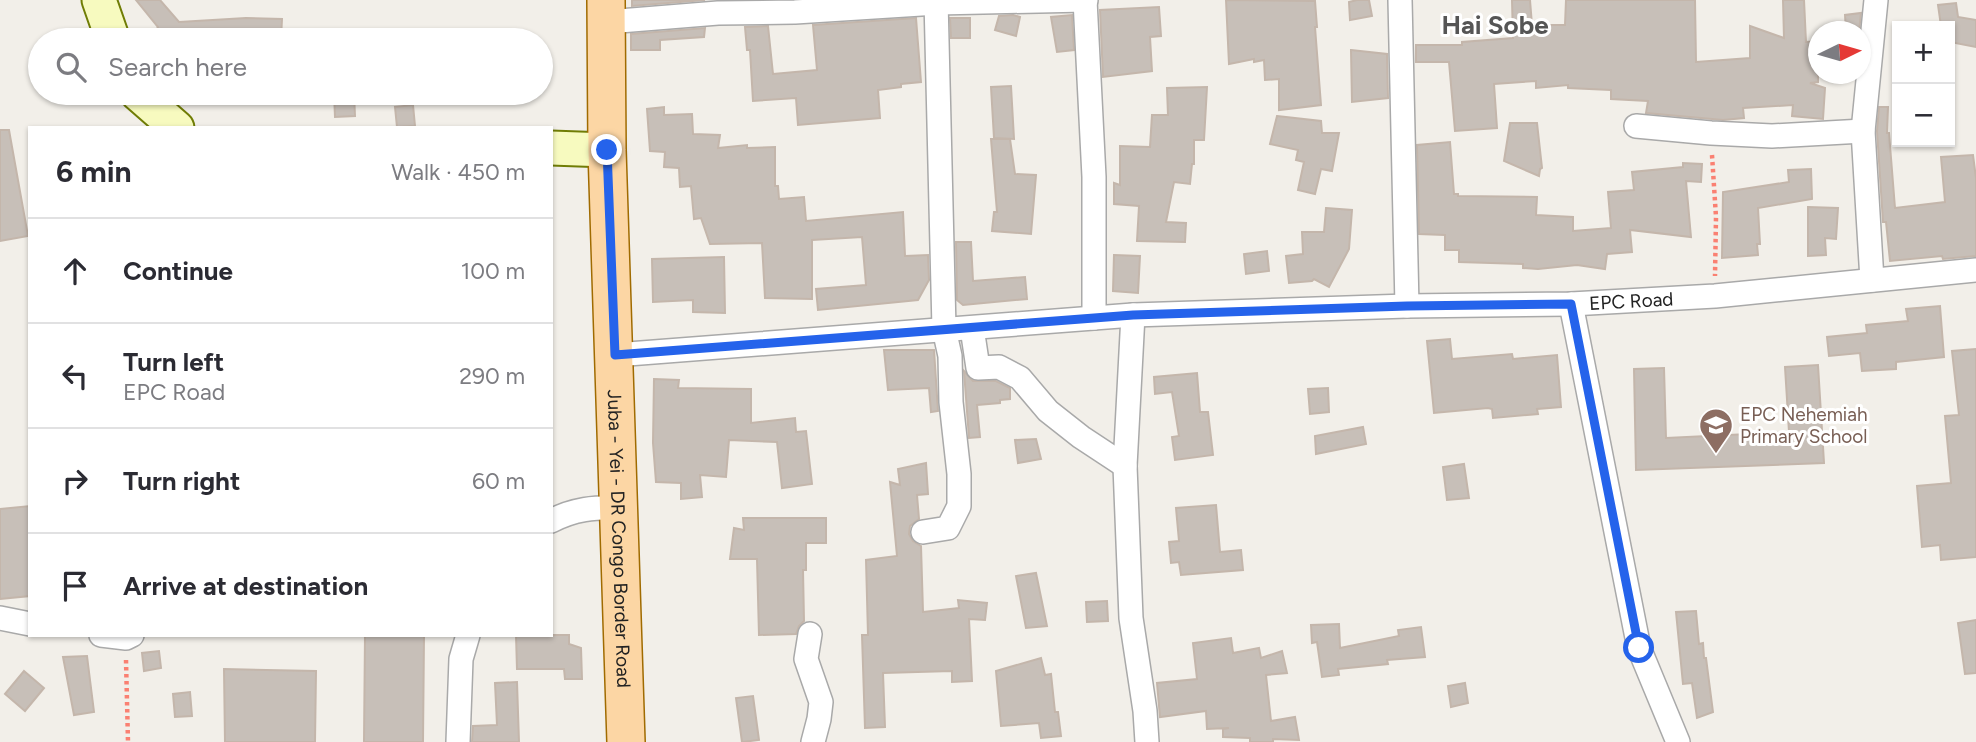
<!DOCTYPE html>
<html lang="en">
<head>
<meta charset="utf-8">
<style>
  :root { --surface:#fff; --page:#f2f2f3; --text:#2b2b33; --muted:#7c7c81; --line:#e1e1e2 }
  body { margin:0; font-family:Figtree,sans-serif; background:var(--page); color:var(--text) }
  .controls { position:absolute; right:21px; top:21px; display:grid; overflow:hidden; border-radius:0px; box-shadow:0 2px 5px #0004 }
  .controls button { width:63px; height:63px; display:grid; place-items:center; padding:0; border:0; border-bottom:2px solid var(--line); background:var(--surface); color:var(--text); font:35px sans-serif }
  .compass { position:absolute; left:1808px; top:21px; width:63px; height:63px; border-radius:50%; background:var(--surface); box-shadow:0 2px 5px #0004; rotate:85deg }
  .stop { position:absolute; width:21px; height:21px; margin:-16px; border:5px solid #2563eb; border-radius:50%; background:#fff }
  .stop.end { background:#2563eb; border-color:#fff; box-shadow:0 2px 7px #0008 }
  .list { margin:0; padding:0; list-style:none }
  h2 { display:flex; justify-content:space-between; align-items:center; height:91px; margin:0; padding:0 28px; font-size:30px }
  h2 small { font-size:23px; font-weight:400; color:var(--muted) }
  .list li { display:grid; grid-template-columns:46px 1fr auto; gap:21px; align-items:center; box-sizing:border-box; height:105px; padding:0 28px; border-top:2px solid var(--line) }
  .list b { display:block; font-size:26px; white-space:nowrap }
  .list p { margin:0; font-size:23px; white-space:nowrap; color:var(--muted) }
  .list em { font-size:23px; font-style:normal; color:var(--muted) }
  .icon { flex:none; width:38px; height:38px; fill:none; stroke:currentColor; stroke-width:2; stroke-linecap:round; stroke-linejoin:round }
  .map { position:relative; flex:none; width:1976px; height:742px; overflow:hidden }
  .search { position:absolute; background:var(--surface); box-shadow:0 2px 5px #0004; left:28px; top:28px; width:525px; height:77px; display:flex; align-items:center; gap:18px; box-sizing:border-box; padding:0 24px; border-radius:38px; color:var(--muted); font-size:26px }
  .panel { position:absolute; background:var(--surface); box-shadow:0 2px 5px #0004; left:28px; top:126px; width:525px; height:511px; border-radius:0px }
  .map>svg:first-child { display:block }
</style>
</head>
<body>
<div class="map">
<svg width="1976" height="742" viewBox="0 0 1976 742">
  <rect width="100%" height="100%" fill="#f2efe9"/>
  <g fill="#c7bfb8" stroke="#c4b6ab" stroke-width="2">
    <polygon points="136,0 160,0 179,22 246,18 282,19 281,39 262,38 262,36 219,38 219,40 150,40 158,27"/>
    <polygon points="632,0 705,0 632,6"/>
    <polygon points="1226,0 1315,1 1317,27 1315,27 1321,105 1279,110 1279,79 1265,80 1264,60 1254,62 1254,59 1229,64"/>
    <polygon points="1357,0 1369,0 1372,16 1350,20 1349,2"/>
    <polygon points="1512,0 1530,0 1532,25 1565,25 1566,0 1695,0 1696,62 1750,58 1750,26 1784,38 1783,0 1804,0 1806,42 1818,41 1818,82 1810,83 1825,88 1823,119 1792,116 1793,105 1743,108 1744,118 1723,120 1646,113 1648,101 1611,99 1611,90 1568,88 1568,85 1536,88 1536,81 1494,84 1497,128 1455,131 1449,62 1416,62 1416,45 1462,45 1462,42 1513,38"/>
    <polygon points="1956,3 1958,17 1976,20 1976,47 1950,42 1950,26 1941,26 1938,5"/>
    <polygon points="1159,7 1161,36 1150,37 1152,71 1103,77 1100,10"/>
    <polygon points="1861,13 1859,32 1846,32 1845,15"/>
    <polygon points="1013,15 1020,17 1016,36 995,30 999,16"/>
    <polygon points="1072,15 1074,50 1057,52 1051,17"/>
    <polygon points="916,18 921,82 901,84 901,87 878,90 880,118 798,125 796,98 753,101 750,50 747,50 745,27 768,26 773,74 817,70 813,25"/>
    <polygon points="950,18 970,18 970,38 951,38"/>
    <polygon points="705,28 704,37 660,40 660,50 631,50 631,34"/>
    <polygon points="1351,50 1387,54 1388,98 1352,102"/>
    <polygon points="1011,86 1014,139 994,138 991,87"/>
    <polygon points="1207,87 1204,140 1194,140 1194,164 1192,164 1190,184 1174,182 1166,222 1186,223 1185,242 1137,241 1139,206 1114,204 1114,183 1120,185 1120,146 1150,147 1152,115 1168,115 1167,88"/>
    <polygon points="334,93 354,93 355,116 335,117"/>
    <polygon points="413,105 415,126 397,127 395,107"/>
    <polygon points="664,107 664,115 692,114 693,134 720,135 718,148 747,145 747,148 775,147 775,186 778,186 779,199 804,197 806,221 903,212 905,256 928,255 929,280 918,300 818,310 816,289 866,285 862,237 812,240 812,299 765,298 762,243 710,244 701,218 694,219 691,186 680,187 679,168 664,167 665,152 650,151 647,109"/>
    <polygon points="1879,107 1888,107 1887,133 1889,133 1895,208 1945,202 1941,157 1973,155 1976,178 1976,256 1943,259 1942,256 1890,261 1886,222 1883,222 1877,131"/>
    <polygon points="1277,116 1321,121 1322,133 1339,133 1332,171 1321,169 1315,194 1298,190 1304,162 1296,160 1298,150 1270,144"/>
    <polygon points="1510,123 1537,123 1542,168 1540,169 1539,176 1504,161"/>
    <polygon points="0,130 9,130 28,236 0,241"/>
    <polygon points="991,139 1010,139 1015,174 1036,175 1031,234 992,231 994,212 997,212"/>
    <polygon points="1450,142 1454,194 1458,194 1458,196 1537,197 1536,215 1573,217 1573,231 1611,228 1608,192 1634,190 1632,172 1683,167 1683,163 1702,164 1701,182 1686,181 1691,237 1630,230 1632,252 1607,254 1605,269 1577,265 1538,269 1523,268 1523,264 1459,262 1459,250 1445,250 1445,235 1419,234 1417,145"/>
    <polygon points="1811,169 1812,199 1758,208 1760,244 1757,244 1758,255 1722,258 1723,192 1789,182 1788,170"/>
    <polygon points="1808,207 1838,208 1836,239 1825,238 1826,255 1808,256"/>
    <polygon points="1326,208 1352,210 1349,249 1329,287 1314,279 1312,281 1289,283 1286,256 1303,254 1302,232 1324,232"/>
    <polygon points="956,242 971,242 973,281 1025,277 1027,299 963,305 957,300"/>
    <polygon points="1267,251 1269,271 1246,274 1244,254"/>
    <polygon points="1114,255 1140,256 1138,293 1113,291"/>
    <polygon points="724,257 725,313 693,312 693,300 653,302 652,259"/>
    <polygon points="1940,306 1944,357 1896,362 1896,369 1862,371 1860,353 1829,356 1827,337 1867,333 1866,325 1908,321 1906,309"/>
    <polygon points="1450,339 1452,359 1512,354 1513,359 1557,355 1561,407 1537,409 1538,414 1493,418 1492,409 1488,408 1434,413 1427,341"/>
    <polygon points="1976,349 1976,557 1941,560 1940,545 1922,547 1917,486 1951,483 1945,416 1959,415 1952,351"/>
    <polygon points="884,350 934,350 938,411 931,412 929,388 888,390"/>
    <polygon points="1818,365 1824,463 1636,470 1634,369 1664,368 1666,438 1789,432 1785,367"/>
    <polygon points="964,371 973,381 996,381 1010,388 1010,399 1000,400 1000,403 977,405 980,437 969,438"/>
    <polygon points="1197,373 1200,412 1208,412 1213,455 1175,460 1172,437 1179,436 1172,392 1155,394 1154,377"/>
    <polygon points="654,379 679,380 678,388 751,389 751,423 795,418 796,432 806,431 812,484 782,488 777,442 729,440 726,477 700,475 702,497 681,499 681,483 656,482 653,443"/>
    <polygon points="1328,388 1329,412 1310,414 1308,389"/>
    <polygon points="1363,427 1366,444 1316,454 1315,436"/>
    <polygon points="1036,439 1041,459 1018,463 1015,440"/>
    <polygon points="926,463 928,494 917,495 919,519 910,526 909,534 913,541 921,546 923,612 959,608 958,600 987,603 985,620 969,619 972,681 952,682 952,671 883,673 885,727 865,728 862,635 868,635 866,560 897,556 890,482 900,485 898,469"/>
    <polygon points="1464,464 1469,498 1447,500 1443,467"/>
    <polygon points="1216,505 1220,552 1241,550 1243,570 1181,575 1179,562 1171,563 1169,542 1179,541 1176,508"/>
    <polygon points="30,506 30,596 0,599 0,509"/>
    <polygon points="743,518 826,518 826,543 806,543 806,570 803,570 804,621 799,626 796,634 759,635 757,559 730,559 734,528 744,530"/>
    <polygon points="1036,573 1047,626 1026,628 1016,576"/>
    <polygon points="1107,601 1108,621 1087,622 1086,602"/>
    <polygon points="1696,611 1699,644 1703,643 1704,658 1706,658 1713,712 1697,718 1692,683 1683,684 1676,612"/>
    <polygon points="1976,620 1976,673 1965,674 1958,623"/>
    <polygon points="1339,624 1340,648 1399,636 1398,630 1421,627 1425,657 1387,660 1388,664 1338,669 1339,675 1322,677 1317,642 1312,643 1311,625"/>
    <polygon points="365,635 424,635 423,742 364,742"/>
    <polygon points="516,635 569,635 569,644 581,648 582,679 565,679 564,669 517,669"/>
    <polygon points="1231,638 1233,653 1259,648 1261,658 1282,651 1287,673 1266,675 1271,721 1295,717 1299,740 1273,739 1273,742 1250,742 1250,738 1223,737 1223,729 1229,728 1207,729 1206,711 1160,717 1157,683 1197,679 1193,643"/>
    <polygon points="159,651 161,668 144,671 142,653"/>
    <polygon points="87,656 94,712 74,715 63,657"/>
    <polygon points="1041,658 1045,675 1051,674 1055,712 1058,712 1061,736 1041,738 1039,723 1001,726 996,671"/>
    <polygon points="224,669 316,671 315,742 225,742"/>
    <polygon points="24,671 44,688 25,711 5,694"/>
    <polygon points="517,682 519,742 472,742 473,726 497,725 495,683"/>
    <polygon points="1465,683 1468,703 1451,707 1448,686"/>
    <polygon points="190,692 192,716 175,717 173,694"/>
    <polygon points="753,696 759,740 742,742 736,698"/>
  </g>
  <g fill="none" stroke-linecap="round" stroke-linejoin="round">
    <g stroke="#a9a9a9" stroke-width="26">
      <g id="street">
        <polyline points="1085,0 1094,177 1094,318"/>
        <polyline points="1400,0 1407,306"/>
        <polyline points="607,22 718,13 795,12 937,3 1086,0"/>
        <polyline points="1636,126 1711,133 1772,136 1863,131"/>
        <polyline points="1872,280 1863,131 1876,0"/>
        <polyline points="1571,304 1639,648 1678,742"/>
        <polyline points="1133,315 1125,466 1131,618 1145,711 1147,742"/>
        <polyline points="972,328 978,368 999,367 1020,378 1048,411 1081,437 1125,466"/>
        <path id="s1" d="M 615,355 L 1133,315 L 1407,306 L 1571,304 L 1715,296 L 1976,270"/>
        <path d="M 551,521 C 574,509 594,507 620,508"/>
        <polyline points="923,532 948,528 959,506 959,474 951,402 950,356 944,329 936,0"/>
        <polyline points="0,618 30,624"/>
        <polyline points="810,634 806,659 821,702 819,719 813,742"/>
        <polyline points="101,635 126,638 132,635"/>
        <polyline points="458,742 461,659 468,635"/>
      </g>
    </g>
    <g stroke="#707d05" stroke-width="37">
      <g id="secondary">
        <polyline points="99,0 113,40"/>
        <polyline points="137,93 177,128"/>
        <polyline points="551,148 607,150"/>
      </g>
    </g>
    <g stroke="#a06b00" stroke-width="40">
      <g id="primary">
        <path id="s2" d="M 606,0 L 607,150 L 626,742"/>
      </g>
    </g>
    <g stroke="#fa8072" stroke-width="4.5" stroke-dasharray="3.5 3.5" stroke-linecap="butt">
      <polyline points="1712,155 1716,217 1715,276"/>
      <polyline points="126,660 128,742"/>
    </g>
    <use href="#street" stroke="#fff" stroke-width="23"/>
    <use href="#secondary" stroke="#f7fabf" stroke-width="33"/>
    <use href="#primary" stroke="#fcd6a4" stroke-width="37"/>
  </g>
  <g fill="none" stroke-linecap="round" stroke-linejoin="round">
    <polyline stroke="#2563eb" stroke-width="9" points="607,150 615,355 1133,315 1407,306 1571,304 1639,648"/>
  </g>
  <defs>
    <g id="school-pin" transform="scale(1.75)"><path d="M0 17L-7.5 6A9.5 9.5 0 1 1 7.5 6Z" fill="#8d6e63" stroke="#fff"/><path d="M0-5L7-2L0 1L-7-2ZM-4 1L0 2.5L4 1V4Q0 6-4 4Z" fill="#fff"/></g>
  </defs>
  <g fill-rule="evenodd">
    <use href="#school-pin" x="1716" y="425"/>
  </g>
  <g text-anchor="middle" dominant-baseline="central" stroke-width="6" stroke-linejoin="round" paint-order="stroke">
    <g font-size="19" fill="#222" stroke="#fff">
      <text stroke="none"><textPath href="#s1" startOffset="1018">EPC Road</textPath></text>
      <text stroke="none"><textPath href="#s2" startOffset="539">Juba - Yei - DR Congo Border Road</textPath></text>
    </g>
    <g font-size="19" fill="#785e54" stroke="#fff" text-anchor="start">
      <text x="1740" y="414">EPC Nehemiah<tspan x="1740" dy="22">Primary School</tspan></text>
    </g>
    <g font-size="26" font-weight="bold" fill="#555" stroke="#fff">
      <text x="1495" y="25">Hai Sobe</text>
    </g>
  </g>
</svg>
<div class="controls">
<button>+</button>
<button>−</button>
</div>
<svg class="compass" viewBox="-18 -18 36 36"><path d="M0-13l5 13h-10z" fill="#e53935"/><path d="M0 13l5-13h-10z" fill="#7c7c81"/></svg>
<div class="stop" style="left:1639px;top:648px"></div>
<div class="stop end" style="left:607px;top:150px"></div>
<div class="search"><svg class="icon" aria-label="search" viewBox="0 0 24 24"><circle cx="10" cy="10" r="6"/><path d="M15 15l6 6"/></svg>Search here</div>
<section class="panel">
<h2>6 min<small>Walk · 450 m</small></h2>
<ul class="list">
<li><svg class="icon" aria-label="ahead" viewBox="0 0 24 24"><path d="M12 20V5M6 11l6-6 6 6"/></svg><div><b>Continue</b></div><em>100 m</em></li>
<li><svg class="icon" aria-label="left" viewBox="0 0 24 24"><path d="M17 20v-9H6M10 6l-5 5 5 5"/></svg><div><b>Turn left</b><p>EPC Road</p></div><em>290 m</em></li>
<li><svg class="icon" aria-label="right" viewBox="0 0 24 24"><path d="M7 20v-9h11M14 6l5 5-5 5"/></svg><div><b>Turn right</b></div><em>60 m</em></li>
<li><svg class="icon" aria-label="arrive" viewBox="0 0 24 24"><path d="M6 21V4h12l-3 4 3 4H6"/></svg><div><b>Arrive at destination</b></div></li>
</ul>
</section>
</div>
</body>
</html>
